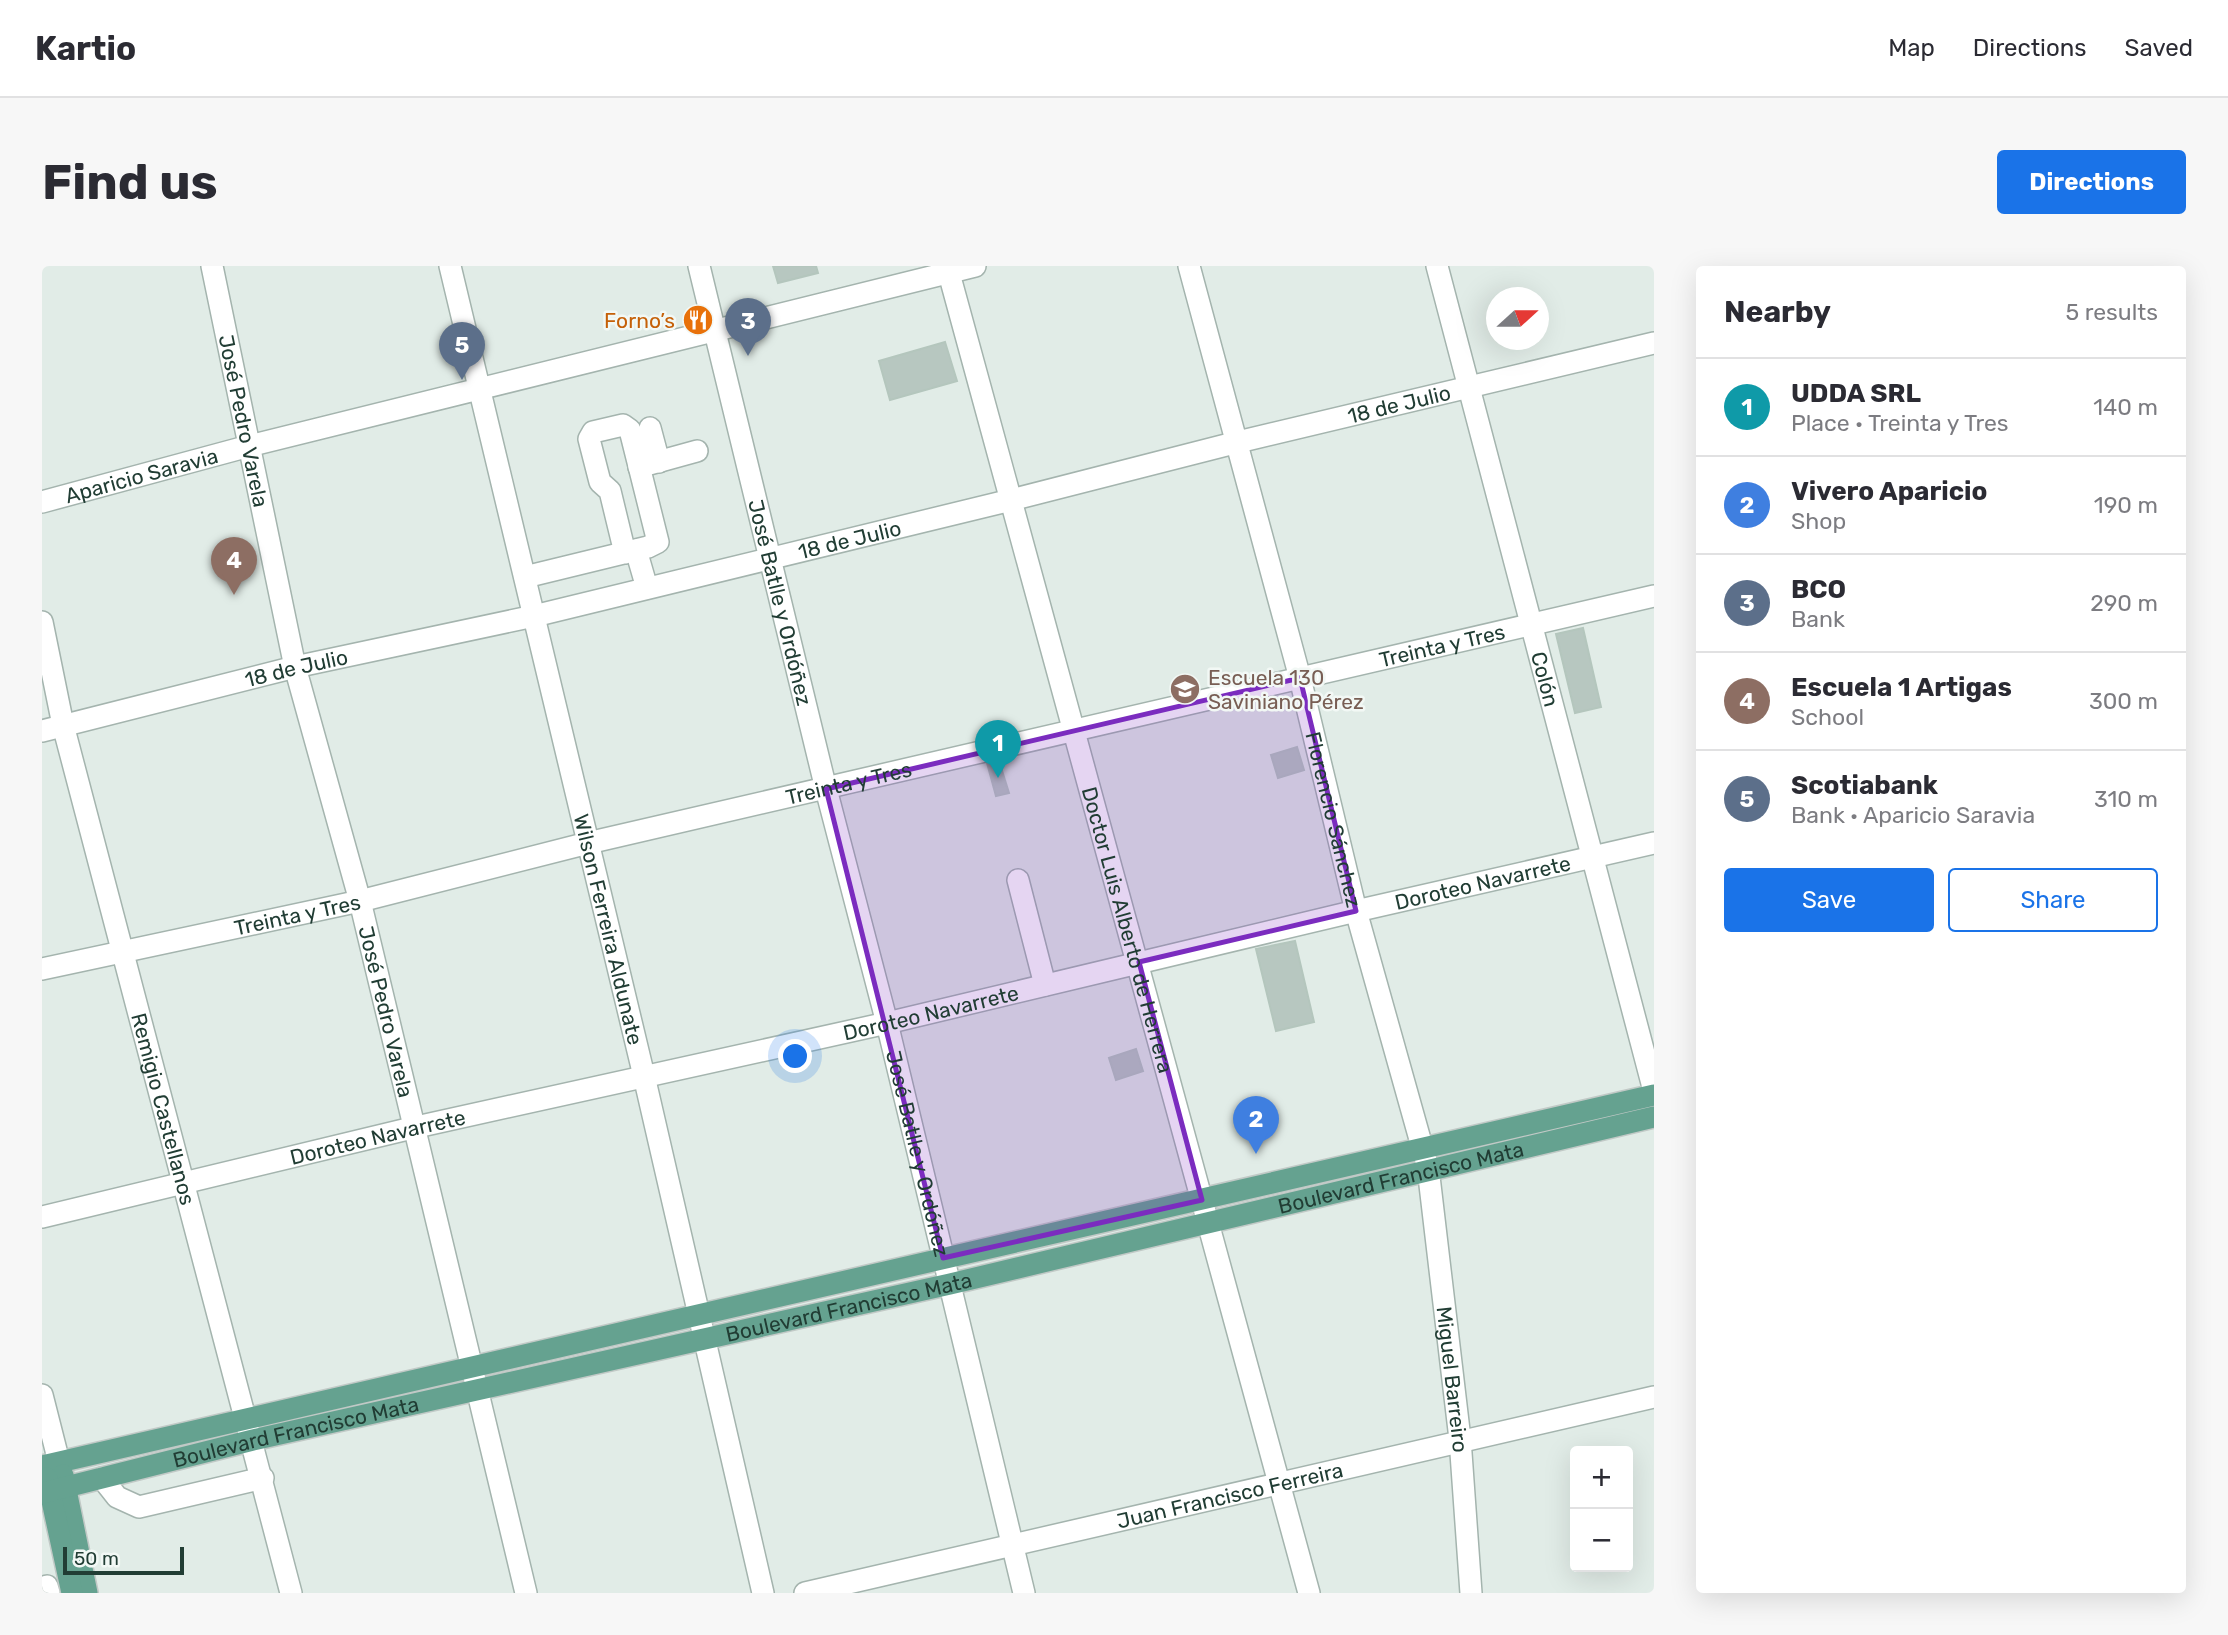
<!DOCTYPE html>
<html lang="en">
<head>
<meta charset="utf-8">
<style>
  :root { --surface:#fff; --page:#f7f7f7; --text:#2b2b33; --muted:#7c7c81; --line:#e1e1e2; --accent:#1a73e8 }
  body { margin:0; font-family:Rubik,sans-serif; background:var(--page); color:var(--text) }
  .controls { position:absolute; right:21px; bottom:21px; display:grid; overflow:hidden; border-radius:7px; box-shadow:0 7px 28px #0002 }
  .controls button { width:63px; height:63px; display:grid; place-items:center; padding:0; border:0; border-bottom:2px solid var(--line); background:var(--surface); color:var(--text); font:35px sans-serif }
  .compass { position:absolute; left:1444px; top:21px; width:63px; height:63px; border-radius:50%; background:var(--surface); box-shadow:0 7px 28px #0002; rotate:69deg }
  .scale { position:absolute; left:21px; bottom:18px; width:121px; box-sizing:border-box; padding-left:7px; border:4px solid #213d34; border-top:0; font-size:19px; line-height:24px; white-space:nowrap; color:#213d34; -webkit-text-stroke:5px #f2f8f5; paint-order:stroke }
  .you { position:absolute; left:754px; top:791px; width:24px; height:24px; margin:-18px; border:5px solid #fff; border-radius:50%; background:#1a73e8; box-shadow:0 0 0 10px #1a73e833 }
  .badge { display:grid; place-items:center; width:46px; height:46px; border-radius:50%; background:var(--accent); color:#fff; font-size:23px; font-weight:700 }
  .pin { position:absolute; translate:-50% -58px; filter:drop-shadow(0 2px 4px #0008) }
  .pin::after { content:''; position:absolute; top:37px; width:24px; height:21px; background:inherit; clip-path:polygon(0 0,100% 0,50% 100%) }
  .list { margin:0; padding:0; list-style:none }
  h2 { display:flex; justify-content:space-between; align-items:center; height:91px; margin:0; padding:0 28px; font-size:30px }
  h2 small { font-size:23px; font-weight:400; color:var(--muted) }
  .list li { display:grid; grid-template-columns:46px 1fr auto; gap:21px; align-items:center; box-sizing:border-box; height:98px; padding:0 28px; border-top:2px solid var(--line) }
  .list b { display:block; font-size:26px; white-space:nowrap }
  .list p { margin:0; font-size:23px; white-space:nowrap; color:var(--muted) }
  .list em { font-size:23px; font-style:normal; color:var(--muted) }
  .actions { display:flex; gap:14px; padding:21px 28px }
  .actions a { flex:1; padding:16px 0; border:2px solid var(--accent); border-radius:7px; text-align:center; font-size:24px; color:var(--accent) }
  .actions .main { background:var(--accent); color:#fff }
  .map { position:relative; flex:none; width:1612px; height:1327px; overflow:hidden; border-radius:7px }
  header { display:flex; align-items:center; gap:42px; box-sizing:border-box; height:98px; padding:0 35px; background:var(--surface); border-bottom:2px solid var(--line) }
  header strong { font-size:33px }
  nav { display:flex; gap:38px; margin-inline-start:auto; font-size:24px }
  .intro { display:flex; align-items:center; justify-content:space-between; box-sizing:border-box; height:168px; padding:0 42px }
  h1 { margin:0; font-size:49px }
  .button { padding:18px 32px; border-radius:7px; background:var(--accent); color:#fff; font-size:24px; font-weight:700 }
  main { display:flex; gap:42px; padding:0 42px }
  aside { flex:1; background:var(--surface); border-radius:7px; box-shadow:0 7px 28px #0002 }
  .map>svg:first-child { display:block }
</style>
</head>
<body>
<header>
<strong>Kartio</strong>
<nav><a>Map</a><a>Directions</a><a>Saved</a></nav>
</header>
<div class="intro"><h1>Find us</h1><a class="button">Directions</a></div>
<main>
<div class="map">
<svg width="1612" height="1327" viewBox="0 0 1612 1327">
  <rect width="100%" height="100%" fill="#e1ece7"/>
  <g fill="#b7c7c0" stroke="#b4c6bd" stroke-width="2">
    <polygon points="731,0 774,0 776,7 736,17"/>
    <polygon points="903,76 915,115 848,134 837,95"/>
    <polygon points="1541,362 1559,441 1533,447 1514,368"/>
    <polygon points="1255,481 1262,504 1236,512 1229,489"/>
    <polygon points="957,495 967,527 954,530 945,497"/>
    <polygon points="1253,675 1272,756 1234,765 1214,683"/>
    <polygon points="1094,783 1101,805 1074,814 1067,792"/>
  </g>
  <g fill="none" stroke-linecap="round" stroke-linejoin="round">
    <g stroke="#a4b4ae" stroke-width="24">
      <g id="minor">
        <path id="s1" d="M 170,0 L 253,401 L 318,635 L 484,1327"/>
        <path id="s2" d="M 408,0 L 602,810 L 721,1327"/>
        <path id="s3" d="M 657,0 L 784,523 L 845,757 L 982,1327"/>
        <path id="s4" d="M 905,0 L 1267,1327"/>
        <path id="s5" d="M 1147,0 L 1258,412 L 1314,645 L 1386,902 L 1418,1173 L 1429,1327"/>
        <path id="s6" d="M 1395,0 L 1612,825"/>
        <polyline points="608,162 617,196"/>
        <polyline points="597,201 655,185"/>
        <path id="s7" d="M 0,236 L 207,180 L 933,0"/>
        <polyline points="594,284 605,322"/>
        <polyline points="483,311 606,281 616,276 588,164 581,159 551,166 547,173 558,216 568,225 583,287"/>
        <path id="s8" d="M 0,356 L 21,459 L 249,1327"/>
        <path id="s9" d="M 0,465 L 253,401 L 492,350 L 969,234 L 1196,176 L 1612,77"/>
        <polyline points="976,614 1003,719"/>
        <path id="s10" d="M 0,703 L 318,635 L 546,577 L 1612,330"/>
        <path id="s11" d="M 0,951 L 370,862 L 845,757 L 1314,645 L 1612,577"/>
        <polyline points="0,1129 17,1196"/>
        <polyline points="60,1212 75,1231 97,1241 221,1212"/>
        <polyline points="5,1320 7,1327"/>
        <path id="s12" d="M 763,1327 L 1612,1131"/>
      </g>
    </g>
    <g stroke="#c1c9c6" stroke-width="24">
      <g id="major">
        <polyline points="0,1200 1612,829"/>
        <polyline points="21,1209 45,1327"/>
        <polyline points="5,1212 30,1327"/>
        <path id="s13" d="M 0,1227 L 211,1174 L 908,1018 L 1612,851"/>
      </g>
    </g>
    <use href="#minor" stroke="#fff" stroke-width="21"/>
    <use href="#major" stroke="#65a290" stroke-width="21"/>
  </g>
  <path fill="#7b2cbf" fill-opacity="0.2" stroke="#7b2cbf" stroke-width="5" stroke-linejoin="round" d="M 1258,412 L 1314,645 L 1097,696 L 1160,934 L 901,992 L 784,523 Z"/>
  <defs>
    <g id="restaurant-disc" transform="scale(1.575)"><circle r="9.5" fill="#e8710a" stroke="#f2f8f5"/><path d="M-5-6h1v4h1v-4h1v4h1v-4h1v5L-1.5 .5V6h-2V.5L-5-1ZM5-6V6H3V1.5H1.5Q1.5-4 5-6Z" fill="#fff"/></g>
    <g id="school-disc" transform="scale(1.575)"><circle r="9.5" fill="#8d6e63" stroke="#f2f8f5"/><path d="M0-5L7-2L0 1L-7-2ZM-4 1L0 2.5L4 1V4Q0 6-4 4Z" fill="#fff"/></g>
  </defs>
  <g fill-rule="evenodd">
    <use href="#restaurant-disc" x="656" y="54"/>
    <use href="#school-disc" x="1143" y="423"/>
  </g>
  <g text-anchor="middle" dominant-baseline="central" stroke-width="5" stroke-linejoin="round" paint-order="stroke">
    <g font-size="21" fill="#c56008" stroke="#f2f8f5" text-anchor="end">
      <text x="633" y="54">Forno’s</text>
    </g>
    <g font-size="21" fill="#213d34" stroke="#f2f8f5">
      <text stroke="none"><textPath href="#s9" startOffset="1396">18 de Julio</textPath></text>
      <text stroke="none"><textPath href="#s1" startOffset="158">José Pedro Varela</textPath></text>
      <text stroke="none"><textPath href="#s7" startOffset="103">Aparicio Saravia</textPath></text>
      <text stroke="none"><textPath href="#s9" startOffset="830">18 de Julio</textPath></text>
      <text stroke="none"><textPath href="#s3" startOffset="346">José Batlle y Ordóñez</textPath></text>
      <text stroke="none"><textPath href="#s10" startOffset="1437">Treinta y Tres</textPath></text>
      <text stroke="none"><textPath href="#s9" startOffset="262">18 de Julio</textPath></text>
      <text stroke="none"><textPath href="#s6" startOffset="427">Colón</textPath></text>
      <text stroke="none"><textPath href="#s10" startOffset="828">Treinta y Tres</textPath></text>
      <text stroke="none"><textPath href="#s5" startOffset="572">Florencio Sánchez</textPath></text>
      <text stroke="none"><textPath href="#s11" startOffset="1479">Doroteo Navarrete</textPath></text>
      <text stroke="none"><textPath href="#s10" startOffset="261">Treinta y Tres</textPath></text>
      <text stroke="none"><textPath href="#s2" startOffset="682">Wilson Ferreira Aldunate</textPath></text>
      <text stroke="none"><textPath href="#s4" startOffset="688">Doctor Luis Alberto de Herrera</textPath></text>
      <text stroke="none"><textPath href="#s1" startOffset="766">José Pedro Varela</textPath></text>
      <text stroke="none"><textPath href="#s11" startOffset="912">Doroteo Navarrete</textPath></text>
      <text stroke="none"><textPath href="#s8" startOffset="502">Remigio Castellanos</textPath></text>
      <text stroke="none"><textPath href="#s11" startOffset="345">Doroteo Navarrete</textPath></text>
      <text stroke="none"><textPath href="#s3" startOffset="914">José Batlle y Ordóñez</textPath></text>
      <text stroke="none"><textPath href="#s13" startOffset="1395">Boulevard Francisco Mata</textPath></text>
      <text stroke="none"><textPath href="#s13" startOffset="828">Boulevard Francisco Mata</textPath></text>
      <text stroke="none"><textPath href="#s5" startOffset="1146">Miguel Barreiro</textPath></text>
      <text stroke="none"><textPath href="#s13" startOffset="261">Boulevard Francisco Mata</textPath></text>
      <text stroke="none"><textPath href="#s12" startOffset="436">Juan Francisco Ferreira</textPath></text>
    </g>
    <g font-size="21" fill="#785e54" stroke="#f2f8f5" text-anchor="start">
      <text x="1166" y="411">Escuela 130<tspan x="1166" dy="24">Saviniano Pérez</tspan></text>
    </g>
  </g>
</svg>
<div class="controls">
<button>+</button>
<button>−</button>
</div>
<svg class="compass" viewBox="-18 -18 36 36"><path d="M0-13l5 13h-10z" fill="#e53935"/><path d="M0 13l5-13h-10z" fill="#7c7c81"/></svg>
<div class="scale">50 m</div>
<div class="you"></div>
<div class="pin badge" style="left:956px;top:512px;background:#0f9aa8">1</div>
<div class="pin badge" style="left:1214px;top:888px;background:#3f7fe0">2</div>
<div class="pin badge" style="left:706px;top:90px;background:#5c6f8a">3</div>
<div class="pin badge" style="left:192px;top:329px;background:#8d6e63">4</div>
<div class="pin badge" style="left:420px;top:114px;background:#5c6f8a">5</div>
</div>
<aside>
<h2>Nearby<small>5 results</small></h2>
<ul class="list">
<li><span class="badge" style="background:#0f9aa8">1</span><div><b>UDDA SRL</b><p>Place · Treinta y Tres</p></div><em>140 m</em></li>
<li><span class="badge" style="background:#3f7fe0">2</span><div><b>Vivero Aparicio</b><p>Shop</p></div><em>190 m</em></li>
<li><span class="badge" style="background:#5c6f8a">3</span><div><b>BCO</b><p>Bank</p></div><em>290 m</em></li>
<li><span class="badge" style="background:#8d6e63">4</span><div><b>Escuela 1 Artigas</b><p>School</p></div><em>300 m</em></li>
<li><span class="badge" style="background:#5c6f8a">5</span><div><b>Scotiabank</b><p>Bank · Aparicio Saravia</p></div><em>310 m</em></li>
</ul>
<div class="actions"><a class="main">Save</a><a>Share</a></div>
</aside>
</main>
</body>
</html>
